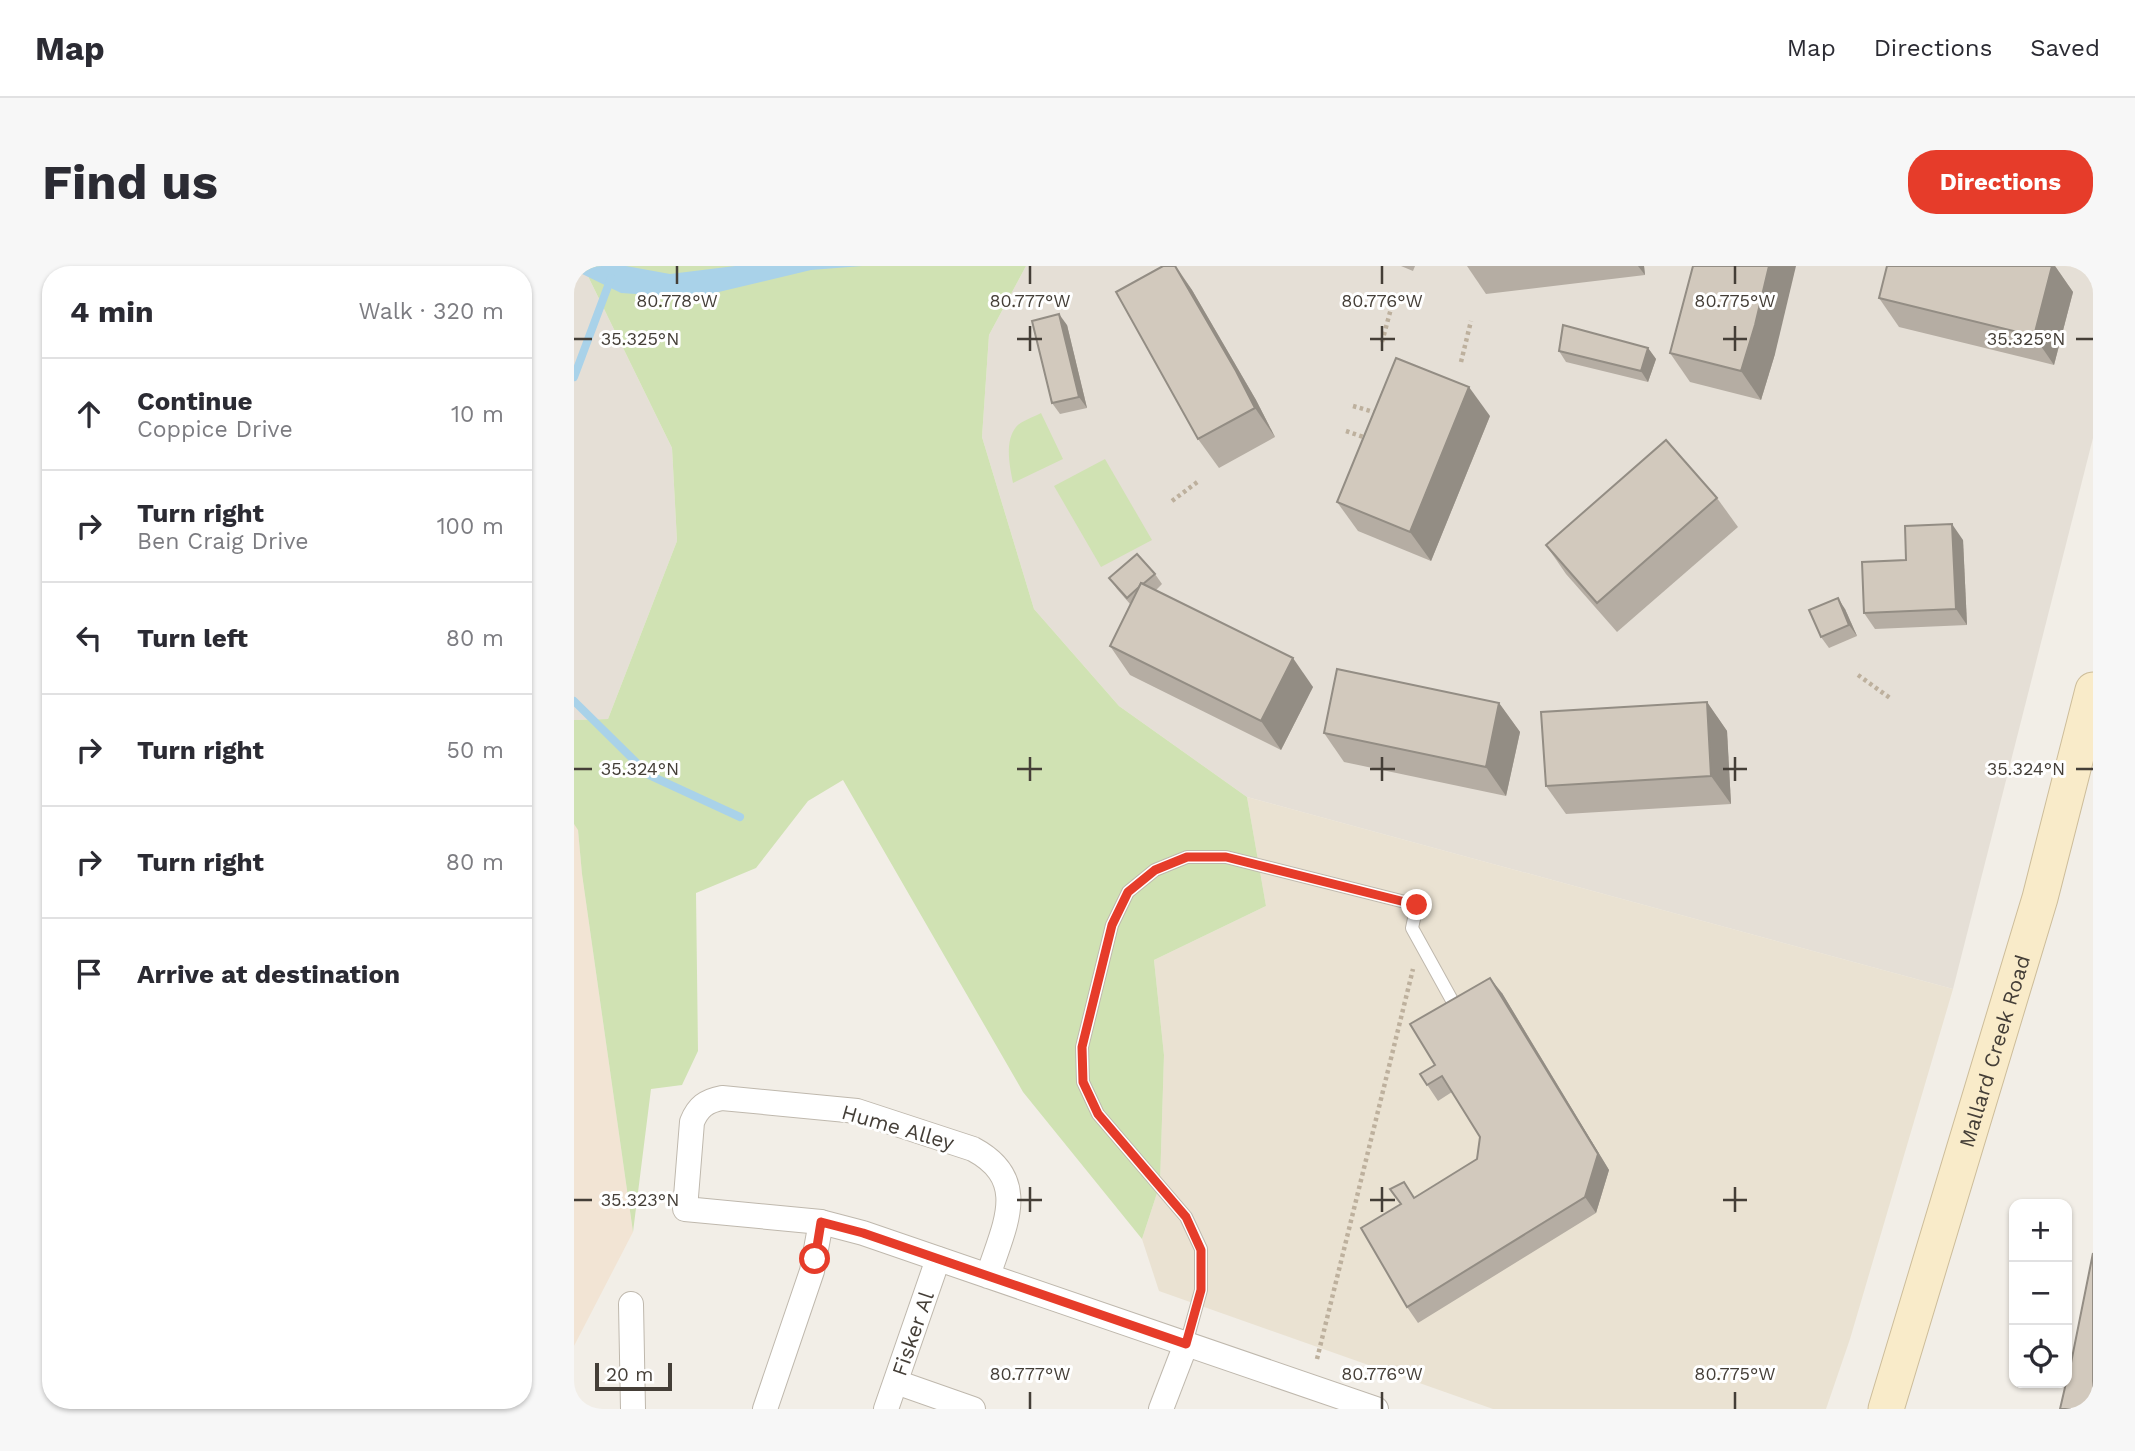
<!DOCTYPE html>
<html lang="en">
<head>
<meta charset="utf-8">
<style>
  :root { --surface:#fff; --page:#f7f7f7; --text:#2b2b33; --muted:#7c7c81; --line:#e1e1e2; --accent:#e63c2a }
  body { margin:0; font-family:"Work Sans",sans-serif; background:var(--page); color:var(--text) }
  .controls { position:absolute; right:21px; bottom:21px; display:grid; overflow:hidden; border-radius:14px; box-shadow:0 2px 5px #0004 }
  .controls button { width:63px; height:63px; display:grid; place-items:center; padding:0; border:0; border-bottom:2px solid var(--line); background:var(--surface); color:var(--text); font:35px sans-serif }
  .scale { position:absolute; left:21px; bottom:18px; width:77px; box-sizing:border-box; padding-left:7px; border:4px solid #443e37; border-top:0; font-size:19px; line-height:24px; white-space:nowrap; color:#443e37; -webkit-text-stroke:5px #fff; paint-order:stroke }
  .stop { position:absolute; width:21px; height:21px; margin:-16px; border:5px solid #e63c2a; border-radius:50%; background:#fff }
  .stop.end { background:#e63c2a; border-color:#fff; box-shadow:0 2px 7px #0008 }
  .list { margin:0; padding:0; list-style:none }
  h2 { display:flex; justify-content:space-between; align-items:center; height:91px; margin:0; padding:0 28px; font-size:30px }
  h2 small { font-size:23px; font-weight:400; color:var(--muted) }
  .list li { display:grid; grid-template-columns:46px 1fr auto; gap:21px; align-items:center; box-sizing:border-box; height:112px; padding:0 28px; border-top:2px solid var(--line) }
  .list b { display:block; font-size:26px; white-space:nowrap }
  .list p { margin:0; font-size:23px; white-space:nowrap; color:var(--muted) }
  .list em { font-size:23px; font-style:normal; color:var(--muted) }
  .icon { flex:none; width:38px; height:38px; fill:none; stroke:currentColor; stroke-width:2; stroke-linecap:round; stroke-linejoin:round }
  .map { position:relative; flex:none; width:1519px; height:1143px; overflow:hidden; border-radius:28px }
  header { display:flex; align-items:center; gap:42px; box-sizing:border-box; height:98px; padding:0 35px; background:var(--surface); border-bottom:2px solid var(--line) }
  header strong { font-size:33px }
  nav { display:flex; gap:38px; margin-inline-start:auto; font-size:24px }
  .intro { display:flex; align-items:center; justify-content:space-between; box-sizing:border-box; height:168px; padding:0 42px }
  h1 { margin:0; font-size:49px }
  .button { padding:18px 32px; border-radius:28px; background:var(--accent); color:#fff; font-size:24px; font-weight:700 }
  main { display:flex; gap:42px; padding:0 42px }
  aside { flex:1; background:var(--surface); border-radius:28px; box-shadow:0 2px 5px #0004 }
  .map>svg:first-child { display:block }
</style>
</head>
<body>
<header>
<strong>Map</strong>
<nav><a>Map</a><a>Directions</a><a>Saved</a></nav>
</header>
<div class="intro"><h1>Find us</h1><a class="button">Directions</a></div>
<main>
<aside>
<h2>4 min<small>Walk · 320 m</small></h2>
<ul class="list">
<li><svg class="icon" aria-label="ahead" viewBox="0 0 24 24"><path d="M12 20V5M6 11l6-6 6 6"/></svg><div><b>Continue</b><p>Coppice Drive</p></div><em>10 m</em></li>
<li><svg class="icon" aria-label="right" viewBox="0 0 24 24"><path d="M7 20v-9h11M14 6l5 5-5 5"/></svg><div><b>Turn right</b><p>Ben Craig Drive</p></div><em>100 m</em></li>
<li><svg class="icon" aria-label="left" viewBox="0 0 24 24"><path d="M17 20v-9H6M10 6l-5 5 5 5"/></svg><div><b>Turn left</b></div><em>80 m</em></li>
<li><svg class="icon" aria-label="right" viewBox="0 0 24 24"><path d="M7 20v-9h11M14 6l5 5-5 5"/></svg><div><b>Turn right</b></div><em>50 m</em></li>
<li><svg class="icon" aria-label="right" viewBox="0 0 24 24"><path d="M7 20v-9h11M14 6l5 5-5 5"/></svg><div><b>Turn right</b></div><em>80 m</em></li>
<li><svg class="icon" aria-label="arrive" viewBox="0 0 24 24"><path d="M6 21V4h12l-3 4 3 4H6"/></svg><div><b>Arrive at destination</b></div></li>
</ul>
</aside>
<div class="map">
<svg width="1519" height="1143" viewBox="0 0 1519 1143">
  <rect width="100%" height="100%" fill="#f2eee7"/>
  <g fill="#e5dfd6">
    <polygon points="0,0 9,0 98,182 103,275 34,453 0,454"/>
    <polygon points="452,0 1519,0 1519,172 1379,723 673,531 545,440 460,343 408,171 415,69"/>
  </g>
  <polygon fill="#f2e4d4" points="0,558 4,563 8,608 59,966 0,1080"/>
  <polygon fill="#eae2d2" points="673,531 1379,723 1276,1073 1252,1143 919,1143 585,1025 568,973 586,918 590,789 580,694 692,640"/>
  <g fill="#d0e2b3">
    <polygon points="9,0 452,0 415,69 408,171 460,343 545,440 673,531 692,640 580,694 590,789 586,918 568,973 449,826 269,514 234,535 182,602 122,627 124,785 108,819 77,823 59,966 8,608 4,564 0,558 0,454 34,453 103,275 98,182"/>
    <path d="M 467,147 L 489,193 L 439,217 C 436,201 430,176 442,161 C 447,155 460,151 467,147 Z"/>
    <polygon points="531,193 578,274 527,301 480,220"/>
  </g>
  <polygon fill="#a9d2e9" points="0,0 52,0 96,8 161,0 288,0 237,4 132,29 106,31 47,27 0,4"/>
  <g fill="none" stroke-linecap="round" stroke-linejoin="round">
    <g stroke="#a9d2e9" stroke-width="8">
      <polyline points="0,111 37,12"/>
      <polyline points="0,435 75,509 166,551"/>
    </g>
    <g stroke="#bfb8ad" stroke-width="14">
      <polyline id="service" points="612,1078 627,1024 627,983 612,951 524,848 509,816 508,781 538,659 554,626 581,604 613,591 652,591 843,639 838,662 880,738"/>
    </g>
    <g stroke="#bfb8ad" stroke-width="26">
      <g id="minor">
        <path d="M 414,1010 C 430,960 457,914 399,883 L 283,845 L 148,832 C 132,835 124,841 118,856 L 111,943 L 247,956 L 289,967 L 802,1143"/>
        <polyline points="57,1038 59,1143"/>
        <polyline points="322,1116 399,1143"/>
        <polyline points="191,1143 238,1005 247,956"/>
        <path id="s1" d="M 312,1143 L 364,993"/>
        <polyline points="587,1143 612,1078"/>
      </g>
    </g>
    <g stroke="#cdbd9a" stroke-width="37">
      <g id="secondary">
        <path id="s2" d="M 1312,1143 L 1466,632 L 1519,424"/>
      </g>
    </g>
    <g stroke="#bdb09d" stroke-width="4.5" stroke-dasharray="3.5 3.5" stroke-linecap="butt">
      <polyline points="808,76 819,35"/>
      <polyline points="887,96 897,55"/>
      <polyline points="779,140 803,147"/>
      <polyline points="772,165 795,173"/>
      <polyline points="598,235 626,214"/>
      <polyline points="1284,409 1316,432"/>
      <polyline points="743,1093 839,703"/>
    </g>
    <use href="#service" stroke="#fff" stroke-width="12"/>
    <use href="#minor" stroke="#fff" stroke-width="24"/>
    <use href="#secondary" stroke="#f9ebc9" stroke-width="35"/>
  </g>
  <g fill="#b5ada3">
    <polygon points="589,0 602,0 618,24 682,134 701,171 645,202 624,173"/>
    <polygon points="827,0 841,0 839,5"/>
    <polygon points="893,0 1070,0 1071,9 912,28"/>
    <polygon points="1313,0 1481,0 1499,26 1480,99 1325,61 1305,32"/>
    <polygon points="493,59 513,142 486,148 478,137"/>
    <polygon points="1074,82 1082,93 1074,116 992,96 985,85"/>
    <polygon points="1096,87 1201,88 1187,134 1116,116"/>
    <polygon points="916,150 857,295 784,265 763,236"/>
    <polygon points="1143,232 1164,261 1043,366 992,308 972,279"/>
    <polygon points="1389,274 1393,359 1301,363 1290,347 1332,294"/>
    <polygon points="581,308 588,318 582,324 739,421 707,484 556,409 536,380 556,338 543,323 535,312"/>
    <polygon points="1271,343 1283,370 1255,382 1247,371"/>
    <polygon points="1133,436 1153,465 1157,538 992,548 972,520"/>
    <polygon points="925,437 946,466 932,530 770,496 750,467"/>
    <polygon points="928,727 1035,904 1022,947 844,1057 833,1041 827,938 830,916 841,932 903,893 906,871 878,826 864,835 846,808 861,799"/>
  </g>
  <g fill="#938d84">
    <polygon points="601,0 618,24 682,134 701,171 681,142"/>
    <polygon points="1064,0 1070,0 1071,9"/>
    <polygon points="1195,0 1222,0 1201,88 1187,134 1167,105"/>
    <polygon points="1478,0 1481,0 1499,26 1480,99 1460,70"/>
    <polygon points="485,48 493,59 513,142 505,131"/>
    <polygon points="1074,82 1082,93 1074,116 1067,105"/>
    <polygon points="895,121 916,150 857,295 836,266"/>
    <polygon points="1378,258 1389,274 1393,359 1382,343"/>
    <polygon points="1264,332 1271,343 1283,370 1275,359"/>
    <polygon points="719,392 739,421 707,484 687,455"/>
    <polygon points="1133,436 1153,465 1157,538 1137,510"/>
    <polygon points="925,437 946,466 932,530 912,501"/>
    <polygon points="916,712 928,727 1035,904 1022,947 1011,931"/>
  </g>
  <g fill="#d2c9bd" stroke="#938d84" stroke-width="2">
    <polygon points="589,0 601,0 662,105 681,142 624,173 542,26"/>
    <polygon points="1119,0 1195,0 1181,59 1167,105 1096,87"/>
    <polygon points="1313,0 1478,0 1460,70 1305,32"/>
    <polygon points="485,48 505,131 478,137 458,55"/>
    <polygon points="989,59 1074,82 1067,105 985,85"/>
    <polygon points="822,92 895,121 836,266 763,236"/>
    <polygon points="1092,174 1143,232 1023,337 972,279"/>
    <polygon points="1378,258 1382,343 1290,347 1288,296 1332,294 1331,260"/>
    <polygon points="563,288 581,308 569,318 567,317 565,321 553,332 535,312"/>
    <polygon points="567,317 719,392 687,455 536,380"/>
    <polygon points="1264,332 1275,359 1247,371 1235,344"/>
    <polygon points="763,403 925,437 912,501 750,467"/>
    <polygon points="1133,436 1137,510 972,520 967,446"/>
    <polygon points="916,712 1024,888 1011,931 833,1041 787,962 827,938 816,923 830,916 840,932 903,893 906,871 868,810 853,819 846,808 861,799 836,758"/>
    <polygon points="1519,987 1519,1143 1486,1143 1492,1117 1493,1117"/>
  </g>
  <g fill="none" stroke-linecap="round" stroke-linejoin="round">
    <polyline stroke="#e63c2a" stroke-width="9" points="241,993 247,956 289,967 612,1078 627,1024 627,984 612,951 524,848 509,816 508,781 538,659 554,626 581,604 613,591 652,591 843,639"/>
  </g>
  <path fill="none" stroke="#443e37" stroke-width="2.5" d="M 103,0 L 103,18M 456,0 L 456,18M 808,0 L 808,18M 1161,0 L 1161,18M 456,60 L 456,85M 808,60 L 808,85M 1161,60 L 1161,85M 0,73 L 18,73M 443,73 L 468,73M 796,73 L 821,73M 1149,73 L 1173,73M 1502,73 L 1519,73M 456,491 L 456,515M 808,491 L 808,515M 1161,491 L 1161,515M 0,503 L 18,503M 443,503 L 468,503M 796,503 L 821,503M 1149,503 L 1173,503M 1502,503 L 1519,503M 456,921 L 456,946M 808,921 L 808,946M 1161,921 L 1161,946M 0,934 L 18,934M 443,934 L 468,934M 796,934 L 821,934M 1149,934 L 1173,934M 456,1126 L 456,1143M 808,1126 L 808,1143M 1161,1126 L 1161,1143"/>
  <g text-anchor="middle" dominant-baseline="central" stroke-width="6" stroke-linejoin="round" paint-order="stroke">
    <g font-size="21" fill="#443e37" stroke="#fff">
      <text stroke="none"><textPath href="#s2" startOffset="374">Mallard Creek Road</textPath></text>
      <text transform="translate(324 861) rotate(16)">Hume Alley</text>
      <text stroke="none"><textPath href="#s1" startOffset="80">Fisker Al</textPath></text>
    </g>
  </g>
  <g font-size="18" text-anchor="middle" fill="#443e37" stroke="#fff" stroke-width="6" stroke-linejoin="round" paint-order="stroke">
    <text x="103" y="41">80.778°W</text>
    <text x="456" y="41">80.777°W</text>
    <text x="808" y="41">80.776°W</text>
    <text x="1161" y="41">80.775°W</text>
    <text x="66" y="79">35.325°N</text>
    <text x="1452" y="79">35.325°N</text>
    <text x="66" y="509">35.324°N</text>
    <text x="1452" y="509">35.324°N</text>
    <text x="66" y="940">35.323°N</text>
    <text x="456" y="1114">80.777°W</text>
    <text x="808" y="1114">80.776°W</text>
    <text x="1161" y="1114">80.775°W</text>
  </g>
</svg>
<div class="controls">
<button>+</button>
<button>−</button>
<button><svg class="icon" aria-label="locate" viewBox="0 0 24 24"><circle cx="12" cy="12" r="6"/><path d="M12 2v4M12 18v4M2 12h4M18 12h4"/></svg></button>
</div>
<div class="scale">20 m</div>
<div class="stop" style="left:241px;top:993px"></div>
<div class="stop end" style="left:843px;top:639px"></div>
</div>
</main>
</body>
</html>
